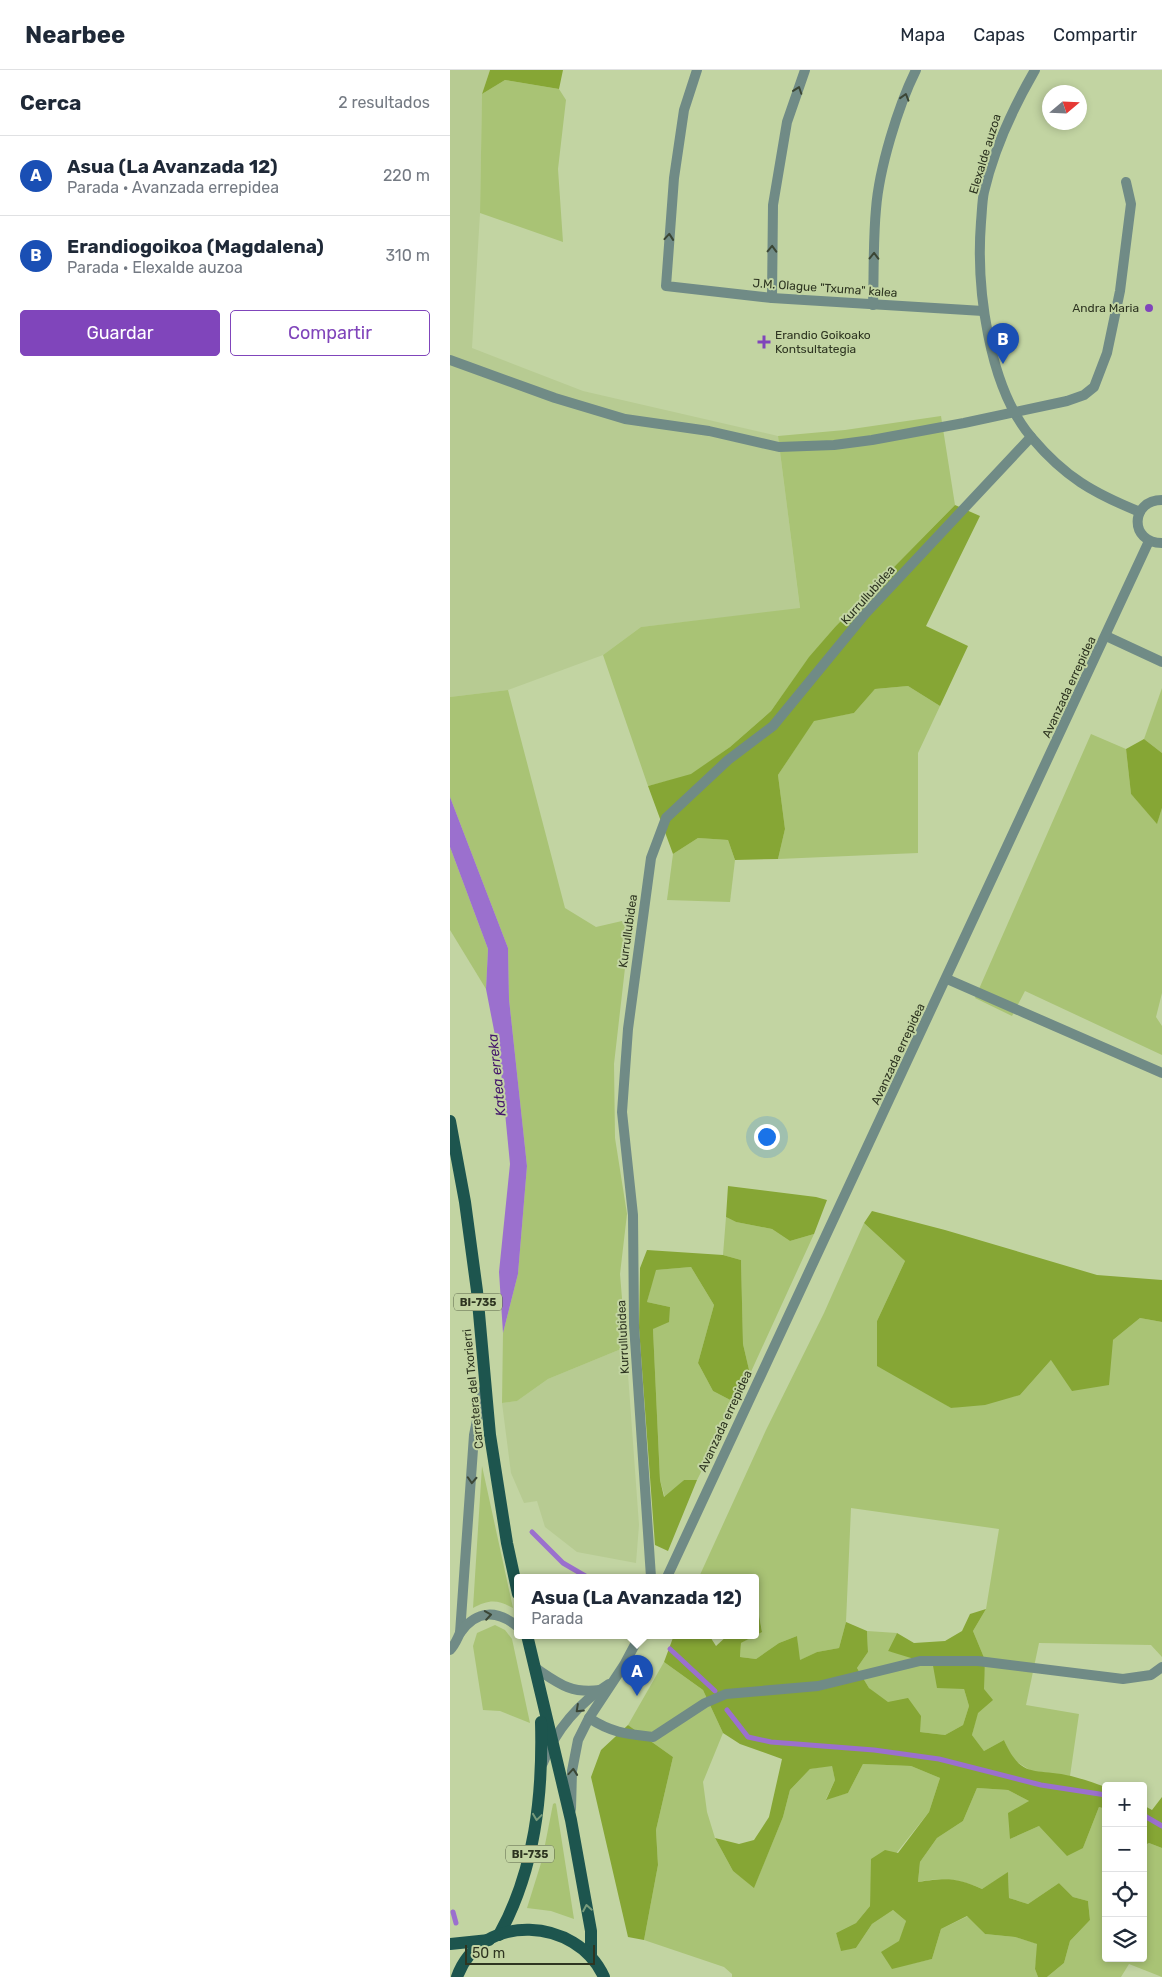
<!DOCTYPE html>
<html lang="es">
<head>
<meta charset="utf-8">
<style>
  :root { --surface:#fff; --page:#f6f6f7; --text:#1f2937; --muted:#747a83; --line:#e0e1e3; --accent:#8045bb }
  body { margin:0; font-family:Rubik,sans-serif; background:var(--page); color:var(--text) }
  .controls { position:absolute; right:15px; bottom:15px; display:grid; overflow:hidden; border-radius:5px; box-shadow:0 2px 8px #0003 }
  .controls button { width:45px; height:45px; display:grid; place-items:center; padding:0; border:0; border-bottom:1px solid var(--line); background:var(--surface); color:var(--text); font:25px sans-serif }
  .compass { position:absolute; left:592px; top:15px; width:45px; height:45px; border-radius:50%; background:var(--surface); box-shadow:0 2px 8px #0003; rotate:71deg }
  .scale { position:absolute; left:15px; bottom:12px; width:130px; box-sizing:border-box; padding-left:5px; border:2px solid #2e3521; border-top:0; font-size:14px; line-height:18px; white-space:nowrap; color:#2e3521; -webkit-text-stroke:4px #c2d4a2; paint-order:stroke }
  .you { position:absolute; left:316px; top:1066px; width:18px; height:18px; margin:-12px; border:4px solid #fff; border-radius:50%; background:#1a73e8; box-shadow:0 0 0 8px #1a73e833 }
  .badge { display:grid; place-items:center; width:32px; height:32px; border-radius:50%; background:var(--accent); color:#fff; font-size:16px; font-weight:700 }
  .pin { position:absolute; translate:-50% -41px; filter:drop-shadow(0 1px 2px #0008) }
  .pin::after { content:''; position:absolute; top:26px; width:18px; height:15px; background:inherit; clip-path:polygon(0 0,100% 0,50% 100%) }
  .popup { position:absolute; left:64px; top:1504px; width:245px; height:65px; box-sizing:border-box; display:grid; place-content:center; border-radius:5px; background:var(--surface); filter:drop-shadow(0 1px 4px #0005); font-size:16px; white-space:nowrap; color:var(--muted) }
  .popup b { font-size:19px; color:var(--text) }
  .popup::after { content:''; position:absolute; left:50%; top:100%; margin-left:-10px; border:10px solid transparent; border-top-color:var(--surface) }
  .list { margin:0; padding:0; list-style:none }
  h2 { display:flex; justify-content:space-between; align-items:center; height:65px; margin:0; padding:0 20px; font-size:21px }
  h2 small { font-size:16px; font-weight:400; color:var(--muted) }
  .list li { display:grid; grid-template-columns:32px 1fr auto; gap:15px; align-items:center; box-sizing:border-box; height:80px; padding:0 20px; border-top:1px solid var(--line) }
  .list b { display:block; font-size:19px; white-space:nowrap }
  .list p { margin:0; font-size:16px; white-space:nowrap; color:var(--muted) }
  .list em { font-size:16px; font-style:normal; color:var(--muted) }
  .actions { display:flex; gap:10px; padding:15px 20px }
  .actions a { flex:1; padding:11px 0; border:1px solid var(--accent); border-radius:5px; text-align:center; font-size:18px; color:var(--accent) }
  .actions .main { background:var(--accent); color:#fff }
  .icon { flex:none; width:28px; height:28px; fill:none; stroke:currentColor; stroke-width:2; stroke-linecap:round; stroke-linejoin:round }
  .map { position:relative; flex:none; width:712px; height:1907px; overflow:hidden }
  header { display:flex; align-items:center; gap:30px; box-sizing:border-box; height:70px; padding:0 25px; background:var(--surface); border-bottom:1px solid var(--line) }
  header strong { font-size:24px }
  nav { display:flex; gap:28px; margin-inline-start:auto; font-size:18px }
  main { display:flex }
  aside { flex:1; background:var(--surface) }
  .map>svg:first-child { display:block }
</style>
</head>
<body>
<header>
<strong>Nearbee</strong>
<nav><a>Mapa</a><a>Capas</a><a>Compartir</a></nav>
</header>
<main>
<aside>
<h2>Cerca<small>2 resultados</small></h2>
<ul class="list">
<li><span class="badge" style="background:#1a4fb4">A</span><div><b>Asua (La Avanzada 12)</b><p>Parada · Avanzada errepidea</p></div><em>220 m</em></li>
<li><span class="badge" style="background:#1a4fb4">B</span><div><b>Erandiogoikoa (Magdalena)</b><p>Parada · Elexalde auzoa</p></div><em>310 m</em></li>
</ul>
<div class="actions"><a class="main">Guardar</a><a>Compartir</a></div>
</aside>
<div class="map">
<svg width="712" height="1907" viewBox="0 0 712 1907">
  <rect width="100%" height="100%" fill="#c2d4a2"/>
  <g fill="#b7cb92">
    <polygon points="0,0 40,0 32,24 30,143 22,278 133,321 328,366 350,539 191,557 153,585 58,620 0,627"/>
    <polygon points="176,1277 189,1455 186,1493 127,1482 95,1457 87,1431 74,1433 61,1403 52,1333 67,1331 98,1309"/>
  </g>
  <g fill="#a9c375">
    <polygon points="55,10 109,19 116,30 108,99 113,172 30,143 32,24"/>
    <polygon points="491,346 505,435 385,557 359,588 321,641 280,677 241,705 198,716 153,585 191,557 350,538 328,366 395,360"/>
    <polygon points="458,616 490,636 468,683 468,783 328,789 335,759 328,705 364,650 404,643 425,619"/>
    <polygon points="712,618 712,683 694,669"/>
    <polygon points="58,620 115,838 146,857 172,851 179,863 164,994 165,1068 177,1144 170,1204 176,1277 98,1309 67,1331 52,1333 53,1263 68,1204 77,1096 59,929 58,878 0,727 0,627"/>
    <polygon points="641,664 676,679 681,724 707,753 712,738 712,923 706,947 712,956 712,985 575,921 562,946 525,928"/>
    <polygon points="248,768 278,770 285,790 280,832 217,830 223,784"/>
    <polygon points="0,777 38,879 36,919 0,860"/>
    <polygon points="276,1147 286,1152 322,1159 340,1171 364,1164 300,1304 293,1274 291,1190 273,1185"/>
    <polygon points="414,1153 455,1191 427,1251 468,1317 501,1338 570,1325 601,1290 663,1270 690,1248 712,1252 712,1587 701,1575 589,1573 576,1635 629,1644 620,1706 583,1702 562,1689 554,1670 534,1681 522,1665 533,1619 535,1590 523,1561 536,1539 549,1459 401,1438 396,1552 389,1578 367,1582 349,1591 347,1566 329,1573 306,1589 290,1587 291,1573 312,1561 309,1545 306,1545 306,1507 249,1507 316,1360 374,1243"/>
    <polygon points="241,1197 264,1235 248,1293 263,1321 286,1333 247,1410 234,1410 215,1428 210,1410 203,1259 220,1237 197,1232 205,1200"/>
    <path d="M 32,1396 L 63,1538 C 47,1529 38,1530 23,1538 Z"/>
    <polygon points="45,1555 55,1560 62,1569 80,1653 50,1641 33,1640 23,1576 27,1563"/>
    <polygon points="417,1561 447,1563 438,1581 483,1590 514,1619 519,1636 513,1655 495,1665 470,1662 419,1618 407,1598 418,1582"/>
    <polygon points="214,1592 253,1620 273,1663 253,1712 257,1742 265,1768 283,1801 304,1817 333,1747 340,1720 360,1699 382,1695 385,1710 376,1729 398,1723 413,1694 461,1696 490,1708 479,1742 421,1815 420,1836 406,1853 386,1863 391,1880 406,1878 422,1854 443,1840 456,1851 442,1898 482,1889 491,1859 518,1846 535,1864 565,1867 588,1874 585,1899 588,1907 282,1907 282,1904 274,1897 194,1870 208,1795 206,1760 223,1687 178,1655"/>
    <path d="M 527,1718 L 558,1720 L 579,1731 L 560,1769 L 589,1756 L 633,1778 L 649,1737 L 656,1739 L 656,1888 L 693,1888 L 693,1776 L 699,1773 L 712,1778 L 712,1907 L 679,1894 L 671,1907 L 597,1907 L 614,1893 L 620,1871 L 640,1850 L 638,1831 L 623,1827 L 609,1813 L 578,1834 L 559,1828 L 558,1803 L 532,1819 C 510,1809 492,1807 468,1812 L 470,1792 L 487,1768 L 513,1751 Z"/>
    <polygon points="105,1733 106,1734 124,1849 101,1841 77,1838 92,1790 103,1734"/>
  </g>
  <g fill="#86a635">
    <polygon points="40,0 113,0 109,19 55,10 32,24"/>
    <polygon points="505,435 530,446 476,556 518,576 490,636 458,616 425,619 404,643 364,651 328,705 335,759 328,789 285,790 278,770 248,768 223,784 198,716 241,704 280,677 321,641 359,587 385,557"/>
    <polygon points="694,669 712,683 712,738 707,754 681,724 676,679"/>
    <polygon points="278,1116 366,1127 377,1130 364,1164 340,1171 322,1159 286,1152 276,1147"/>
    <polygon points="422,1141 495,1160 647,1205 712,1210 712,1252 690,1248 663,1270 659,1315 622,1321 601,1290 570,1325 535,1335 501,1338 427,1296 427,1251 455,1191 414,1153"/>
    <polygon points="197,1180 273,1185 291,1190 293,1274 300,1304 286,1333 263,1321 248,1293 264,1235 241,1197 206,1200 197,1232 220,1237 219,1252 203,1259 210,1410 214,1427 234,1410 247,1410 218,1481 205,1475 189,1258 190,1198"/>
    <path d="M 536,1539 L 523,1561 L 535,1590 L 534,1619 L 543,1630 L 528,1643 L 522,1665 L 534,1681 L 554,1670 C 572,1711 586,1697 621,1706 C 633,1709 644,1713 656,1717 L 656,1739 L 649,1737 L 633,1778 L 617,1786 L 589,1756 L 560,1769 L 558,1743 L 579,1731 L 558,1720 L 527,1718 L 513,1751 L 487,1768 L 470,1792 L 468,1812 C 495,1808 506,1807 532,1819 L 558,1802 L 559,1828 L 578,1834 L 609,1813 L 623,1827 L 638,1831 L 640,1850 L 620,1871 L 614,1893 L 597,1907 L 588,1907 L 585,1899 L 587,1874 L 565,1867 L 535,1864 L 517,1846 L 491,1859 L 482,1889 L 442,1899 L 431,1882 L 449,1871 L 456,1851 L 443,1840 L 422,1854 L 406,1878 L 391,1881 L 386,1863 L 406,1853 L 420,1836 L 421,1789 L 435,1780 L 448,1783 L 479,1742 L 490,1708 L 461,1696 L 413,1694 L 398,1723 L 376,1730 L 385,1710 L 382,1696 L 360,1699 L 340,1720 L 333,1747 L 304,1818 L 283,1801 L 265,1768 L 289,1774 L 304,1770 L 319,1747 L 332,1689 L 290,1674 L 273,1663 L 253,1620 L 214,1592 L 224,1565 L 259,1565 L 266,1576 L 278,1565 L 306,1565 L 306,1545 L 309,1545 L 312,1562 L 291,1573 L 290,1587 L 306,1589 L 329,1573 L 347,1566 L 350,1590 L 367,1582 L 389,1578 L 396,1552 L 417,1561 L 418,1582 L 407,1598 L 419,1618 L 438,1632 L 458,1628 L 471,1646 L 470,1662 L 495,1665 L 513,1655 L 519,1636 L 514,1619 L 487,1618 L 482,1590 L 461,1588 L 438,1581 L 447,1563 L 464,1573 L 495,1571 L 512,1561 L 520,1544 Z"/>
    <polygon points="178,1655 223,1687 206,1760 208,1795 194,1870 178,1867 141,1707 151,1680"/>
    <polygon points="712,1727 712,1778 699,1773 693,1776 693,1735 702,1740"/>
  </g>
  <polygon fill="#9b70ce" points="0,727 58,878 59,929 77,1096 68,1204 53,1263 49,1202 60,1094 50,991 36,919 38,879 0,777"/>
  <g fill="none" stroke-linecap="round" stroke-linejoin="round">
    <g stroke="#9b70ce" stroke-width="5">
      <polyline points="82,1462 113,1493 137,1507"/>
      <polyline points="220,1579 265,1621"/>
      <polyline points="277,1640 298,1667 321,1672 424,1680 489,1689 591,1715 656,1725"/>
      <polyline points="693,1745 712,1756"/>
      <polyline points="3,1842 6,1853"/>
    </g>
    <g stroke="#708b86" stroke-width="10">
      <polyline points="247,0 234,40 224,108 216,216 322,228 533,241"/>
      <path d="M 585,0 C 563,38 544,78 534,122 C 532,131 532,142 531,152 C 526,216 538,317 582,368 C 615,407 643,423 690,442"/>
      <polyline points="322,228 323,135 337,52 355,0"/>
      <path d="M 423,235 C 424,203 423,171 426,139 C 429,99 448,36 466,0"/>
      <polyline points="0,290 105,328 175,349 259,361 329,377 384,375 422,370 514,353 617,331 634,325 644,317 657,283 670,221 681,134 676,112"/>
      <path d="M 712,430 C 680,430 679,473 712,473"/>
      <polyline points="656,566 712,592"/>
      <polyline points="497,909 712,1003"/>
      <polyline points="201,1507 184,1255 183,1145 172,1042 178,959 201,788 216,748 278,690 323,656 415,544 581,367"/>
      <polyline points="217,1507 699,471"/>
      <polyline points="10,1563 24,1365 33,1321"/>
      <path d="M 0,1580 C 5,1575 7,1569 10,1563 C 27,1539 48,1540 68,1557"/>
      <path d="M 84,1597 C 108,1613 120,1624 150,1620"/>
      <path d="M 139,1648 C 162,1663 177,1664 203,1667 L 255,1633 L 276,1624 L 368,1616 L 470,1591 L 528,1591 L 673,1609 L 701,1605 L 712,1597"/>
      <path d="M 93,1693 C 105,1660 130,1632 159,1614"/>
      <polyline points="121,1739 122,1701 128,1670 139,1648 174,1595 190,1565"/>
    </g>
    <g stroke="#1d554e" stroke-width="12">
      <polyline points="0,1051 15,1132 27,1221 40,1365 57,1473 68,1524"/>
      <polyline points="77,1565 121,1750 141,1861 141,1886"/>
      <path d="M 49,1865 C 85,1800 93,1725 91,1652"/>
      <polyline points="0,1874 39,1870"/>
      <path d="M 7,1907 C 31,1841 127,1847 154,1907"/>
    </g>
  </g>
  <defs><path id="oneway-chevron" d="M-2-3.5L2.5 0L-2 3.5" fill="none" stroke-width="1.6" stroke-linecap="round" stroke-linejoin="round" transform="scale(1.25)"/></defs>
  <g stroke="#3b4635">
    <use href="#oneway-chevron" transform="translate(348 20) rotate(-71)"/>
    <use href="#oneway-chevron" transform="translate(455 27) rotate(-73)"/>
    <use href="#oneway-chevron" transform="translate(219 167) rotate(-85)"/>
    <use href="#oneway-chevron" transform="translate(322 179) rotate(-88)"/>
    <use href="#oneway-chevron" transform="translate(424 186) rotate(-89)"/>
    <use href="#oneway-chevron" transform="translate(22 1410) rotate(93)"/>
    <use href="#oneway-chevron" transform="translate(38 1545) rotate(-9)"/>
    <use href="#oneway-chevron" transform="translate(129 1639) rotate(137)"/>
    <use href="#oneway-chevron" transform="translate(123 1702) rotate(-85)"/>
  </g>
  <g stroke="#789b7c">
    <use href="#oneway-chevron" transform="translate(87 1747) rotate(98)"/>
    <use href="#oneway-chevron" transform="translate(137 1838) rotate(-100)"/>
  </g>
  <g fill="#8045bb" stroke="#c2d4a2" stroke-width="2">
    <circle cx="699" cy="238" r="5"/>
    <path d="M311.5 264.5h5v5h5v5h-5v5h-5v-5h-5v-5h5z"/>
  </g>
  <g text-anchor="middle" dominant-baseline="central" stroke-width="4" stroke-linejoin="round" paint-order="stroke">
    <g fill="#c2d4a2" stroke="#5a6548" stroke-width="1">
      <rect x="4" y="1223.5" width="48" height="17" rx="4"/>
      <rect x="56" y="1775.5" width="48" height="17" rx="4"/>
    </g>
    <g font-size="11" font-weight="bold" fill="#2e3521">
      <text x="28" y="1232">BI-735</text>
      <text x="80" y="1784">BI-735</text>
    </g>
    <g font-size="12" fill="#2e3521" stroke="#c2d4a2">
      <text transform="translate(535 84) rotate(-73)">Elexalde auzoa</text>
      <text transform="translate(375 218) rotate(4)">J.M. Olague "Txuma" kalea</text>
      <text transform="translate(418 525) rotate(-48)">Kurrullubidea</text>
      <text transform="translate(619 617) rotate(-65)">Avanzada errepidea</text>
      <text transform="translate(178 861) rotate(-82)">Kurrullubidea</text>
      <text transform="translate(448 984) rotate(-65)">Avanzada errepidea</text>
      <text transform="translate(173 1267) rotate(-93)">Kurrullubidea</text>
      <text transform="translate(23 1319) rotate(-96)">Carretera del Txorierri</text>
      <text transform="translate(275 1351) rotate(-65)">Avanzada errepidea</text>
    </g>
    <g font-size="12" fill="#2e3521" stroke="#c2d4a2" text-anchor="end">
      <text x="689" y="238">Andra Maria</text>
      <text x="325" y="265" text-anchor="start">Erandio Goikoako<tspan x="325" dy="14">Kontsultategia</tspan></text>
    </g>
    <g font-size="14" font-style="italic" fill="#44166b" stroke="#c2d4a2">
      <text transform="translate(47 1005) rotate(-96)">Katea erreka</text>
    </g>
  </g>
</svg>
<div class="controls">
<button>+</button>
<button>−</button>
<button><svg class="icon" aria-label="locate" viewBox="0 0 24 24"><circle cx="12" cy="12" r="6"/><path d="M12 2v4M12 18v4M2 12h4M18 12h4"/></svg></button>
<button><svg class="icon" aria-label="layers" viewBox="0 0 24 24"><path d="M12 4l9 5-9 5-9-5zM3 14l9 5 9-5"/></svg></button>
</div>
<svg class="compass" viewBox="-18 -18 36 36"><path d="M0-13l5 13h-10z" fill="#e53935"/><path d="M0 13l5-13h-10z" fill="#747a83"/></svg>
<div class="scale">50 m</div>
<div class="you"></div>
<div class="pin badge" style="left:187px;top:1626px;background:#1a4fb4">A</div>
<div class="popup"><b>Asua (La Avanzada 12)</b>Parada</div>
<div class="pin badge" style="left:553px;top:294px;background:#1a4fb4">B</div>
</div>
</main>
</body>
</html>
